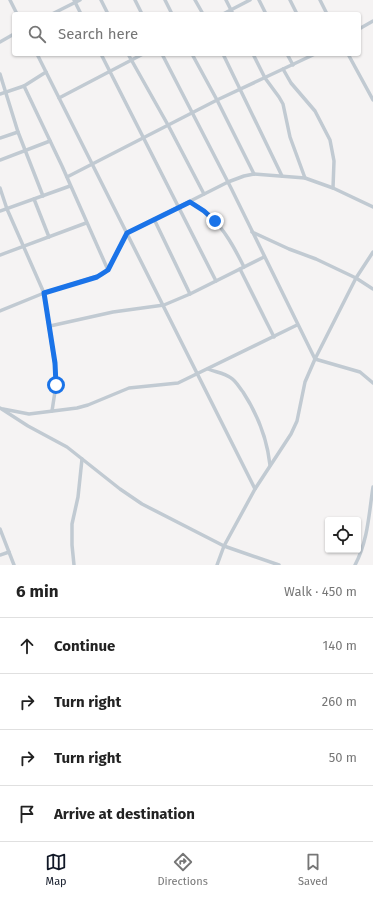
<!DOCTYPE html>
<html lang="en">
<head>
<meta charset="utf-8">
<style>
  :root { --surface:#fff; --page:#f2f2f2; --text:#222; --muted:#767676; --line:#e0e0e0; --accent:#111827 }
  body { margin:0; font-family:"Fira Sans",sans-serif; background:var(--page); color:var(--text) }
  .controls { position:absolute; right:12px; bottom:12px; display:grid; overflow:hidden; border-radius:4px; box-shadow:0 1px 3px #0004 }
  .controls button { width:36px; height:36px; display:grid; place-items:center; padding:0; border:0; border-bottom:1px solid var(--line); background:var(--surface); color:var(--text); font:20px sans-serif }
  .stop { position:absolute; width:12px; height:12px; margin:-9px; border:3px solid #1a73e8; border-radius:50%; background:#fff }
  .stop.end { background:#1a73e8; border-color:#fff; box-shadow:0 1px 4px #0008 }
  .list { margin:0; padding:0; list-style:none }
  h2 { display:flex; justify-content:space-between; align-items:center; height:52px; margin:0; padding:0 16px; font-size:17px }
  h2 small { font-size:13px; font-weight:400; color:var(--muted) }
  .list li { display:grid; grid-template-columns:26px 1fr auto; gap:12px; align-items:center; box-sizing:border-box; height:56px; padding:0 16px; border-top:1px solid var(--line) }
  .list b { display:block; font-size:15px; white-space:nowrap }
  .list em { font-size:13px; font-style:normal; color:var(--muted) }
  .icon { flex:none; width:22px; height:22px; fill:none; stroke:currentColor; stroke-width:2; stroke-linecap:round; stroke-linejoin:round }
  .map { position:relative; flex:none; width:373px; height:565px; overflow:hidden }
  .search { position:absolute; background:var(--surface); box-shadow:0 1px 3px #0004; left:12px; right:12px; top:12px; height:44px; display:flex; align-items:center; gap:10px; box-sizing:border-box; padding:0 14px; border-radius:4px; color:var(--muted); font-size:15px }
  .sheet { height:276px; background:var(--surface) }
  nav { display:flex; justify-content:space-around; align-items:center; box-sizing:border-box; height:56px; border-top:1px solid var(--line); background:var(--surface); font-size:11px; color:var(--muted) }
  nav a { display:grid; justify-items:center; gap:2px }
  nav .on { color:var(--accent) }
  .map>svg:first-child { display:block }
</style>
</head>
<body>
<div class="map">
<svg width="373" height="565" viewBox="0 0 373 565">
  <rect width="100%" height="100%" fill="#f5f3f3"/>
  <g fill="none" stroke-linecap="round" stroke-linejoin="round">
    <g stroke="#c1cad2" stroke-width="3.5">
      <polyline points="10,0 17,14"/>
      <polyline points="74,0 81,14"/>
      <polyline points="101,0 108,14"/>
      <polyline points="135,0 142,14"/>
      <polyline points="165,0 172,14"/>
      <polyline points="195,0 203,14"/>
      <polyline points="226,0 233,14"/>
      <polyline points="259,0 266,14"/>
      <polyline points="290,0 297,14"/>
      <polyline points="320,0 327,14"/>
      <polyline points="52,14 80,0"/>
      <polyline points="223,14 250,0"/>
      <polyline points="359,29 373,21"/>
      <polyline points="0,42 14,34"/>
      <polyline points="37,54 255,489"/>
      <polyline points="101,54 216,281"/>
      <polyline points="128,54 168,125 204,194"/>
      <polyline points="162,54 231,188 315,359 360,372 373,383"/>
      <polyline points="192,54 217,100 254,174"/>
      <polyline points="223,54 282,176"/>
      <polyline points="253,54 265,78 279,97 283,104 290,137 305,178"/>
      <polyline points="287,54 293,65"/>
      <polyline points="348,54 373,100"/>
      <polyline points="283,69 291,83 315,111 330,140 334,161 333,188"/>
      <polyline points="0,74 18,132 43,196"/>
      <polyline points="24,86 62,166 108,270"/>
      <polyline points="0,94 24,86 46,72"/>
      <polyline points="59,98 143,54"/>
      <polyline points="0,138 18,132"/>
      <polyline points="0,160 50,141"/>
      <polyline points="67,177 217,100 315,54"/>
      <polyline points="0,188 7,209 44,293 56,374 56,385 52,411"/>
      <polyline points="34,199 49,237"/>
      <path d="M 190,202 C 197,206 204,211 210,216 C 225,230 235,249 244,267"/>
      <polyline points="0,211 70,186"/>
      <polyline points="154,219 190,294"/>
      <polyline points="252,232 289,249 316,259 356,278 373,289"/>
      <polyline points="0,255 86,223"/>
      <polyline points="240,269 274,337"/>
      <polyline points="0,311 44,293 101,275 108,270 127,233 228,182 244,176 254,174 305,178 333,188 373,207"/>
      <polyline points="50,326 113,312 164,305 190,294 264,257"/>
      <path d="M 208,369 C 215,372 225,373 231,378 C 236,381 239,387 243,392 C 258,415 267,438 270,465"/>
      <polyline points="0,408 28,426 67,447 120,489 142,504 224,546 279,565"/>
      <polyline points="3,409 29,414 77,408 88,405 129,388 178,383 297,325"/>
      <polyline points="0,529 14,565"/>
      <polyline points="0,555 9,552"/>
      <polyline points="74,565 72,545 72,524 78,497 82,459"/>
      <polyline points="217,565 224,546 255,489 291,434 297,421 305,382 315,359 356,278 373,252"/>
      <path d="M 355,565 C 368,541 369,513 373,487"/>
    </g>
  </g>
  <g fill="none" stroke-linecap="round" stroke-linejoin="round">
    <polyline stroke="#1a73e8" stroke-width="5" points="56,385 55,363 44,293 97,277 108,270 127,233 190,202 204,211 215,221"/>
  </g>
</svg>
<div class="controls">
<button><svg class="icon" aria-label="locate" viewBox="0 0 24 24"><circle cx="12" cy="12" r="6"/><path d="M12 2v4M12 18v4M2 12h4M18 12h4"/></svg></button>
</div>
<div class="stop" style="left:56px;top:385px"></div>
<div class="stop end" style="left:215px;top:221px"></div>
<div class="search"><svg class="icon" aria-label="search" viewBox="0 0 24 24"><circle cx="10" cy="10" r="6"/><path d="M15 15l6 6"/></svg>Search here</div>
</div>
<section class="sheet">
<h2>6 min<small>Walk · 450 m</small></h2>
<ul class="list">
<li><svg class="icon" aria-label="ahead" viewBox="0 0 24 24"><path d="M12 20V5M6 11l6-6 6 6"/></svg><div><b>Continue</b></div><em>140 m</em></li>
<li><svg class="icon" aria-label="right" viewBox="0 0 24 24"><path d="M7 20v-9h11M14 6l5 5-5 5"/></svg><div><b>Turn right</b></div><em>260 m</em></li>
<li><svg class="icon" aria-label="right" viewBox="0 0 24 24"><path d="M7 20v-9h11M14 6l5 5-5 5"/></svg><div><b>Turn right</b></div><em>50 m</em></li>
<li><svg class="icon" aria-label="arrive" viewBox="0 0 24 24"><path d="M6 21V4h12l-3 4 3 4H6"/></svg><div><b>Arrive at destination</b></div></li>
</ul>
</section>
<nav>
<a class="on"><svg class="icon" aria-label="map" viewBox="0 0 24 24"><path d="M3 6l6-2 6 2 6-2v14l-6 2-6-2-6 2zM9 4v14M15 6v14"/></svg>Map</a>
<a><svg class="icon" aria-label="directions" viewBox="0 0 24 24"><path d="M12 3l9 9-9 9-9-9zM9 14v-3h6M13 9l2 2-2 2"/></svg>Directions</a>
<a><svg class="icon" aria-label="saved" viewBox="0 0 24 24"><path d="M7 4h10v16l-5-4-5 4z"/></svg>Saved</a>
</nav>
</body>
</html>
